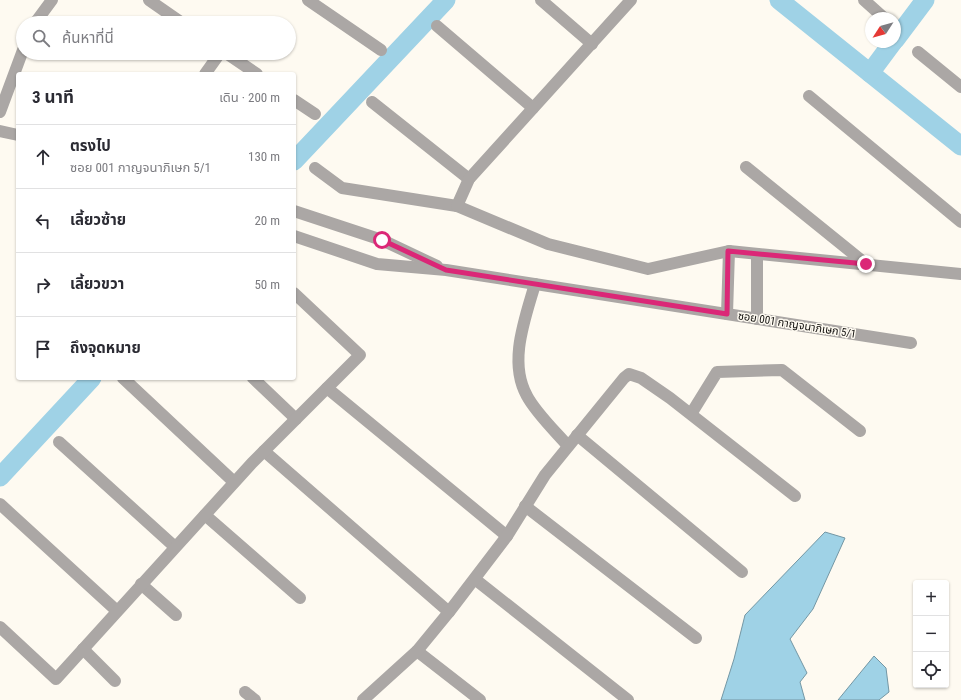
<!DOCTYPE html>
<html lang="th">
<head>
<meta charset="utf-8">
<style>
  :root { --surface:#fff; --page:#f2f2f3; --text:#2b2b33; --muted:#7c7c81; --line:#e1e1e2 }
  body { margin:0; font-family:"Roboto Condensed","Noto Sans Thai",sans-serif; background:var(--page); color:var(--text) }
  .controls { position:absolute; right:12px; bottom:12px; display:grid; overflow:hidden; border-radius:4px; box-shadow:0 1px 3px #0004 }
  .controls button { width:36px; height:36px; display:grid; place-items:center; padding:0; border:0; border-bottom:1px solid var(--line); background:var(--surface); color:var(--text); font:20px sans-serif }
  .compass { position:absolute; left:865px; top:12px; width:36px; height:36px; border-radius:50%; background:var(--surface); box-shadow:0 1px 3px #0004; rotate:234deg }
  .stop { position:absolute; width:12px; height:12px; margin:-9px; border:3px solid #db2777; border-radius:50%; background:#fff }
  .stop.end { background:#db2777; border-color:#fff; box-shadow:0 1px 4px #0008 }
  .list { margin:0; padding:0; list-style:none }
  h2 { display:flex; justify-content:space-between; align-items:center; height:52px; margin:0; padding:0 16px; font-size:17px }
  h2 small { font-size:13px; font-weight:400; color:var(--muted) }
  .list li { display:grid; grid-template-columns:26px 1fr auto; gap:12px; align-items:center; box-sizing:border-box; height:64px; padding:0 16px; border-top:1px solid var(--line) }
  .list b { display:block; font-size:15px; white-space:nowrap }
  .list p { margin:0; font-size:13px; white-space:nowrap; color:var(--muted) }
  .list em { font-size:13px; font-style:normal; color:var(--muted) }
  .icon { flex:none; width:22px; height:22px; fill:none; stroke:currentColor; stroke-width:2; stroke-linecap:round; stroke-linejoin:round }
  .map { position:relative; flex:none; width:961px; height:700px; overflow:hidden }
  .search { position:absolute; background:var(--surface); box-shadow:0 1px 3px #0004; left:16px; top:16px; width:280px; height:44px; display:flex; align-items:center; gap:10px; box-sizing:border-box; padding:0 14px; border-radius:22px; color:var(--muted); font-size:15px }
  .panel { position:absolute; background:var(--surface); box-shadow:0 1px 3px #0004; left:16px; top:72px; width:280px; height:308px; border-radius:4px }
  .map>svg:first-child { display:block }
</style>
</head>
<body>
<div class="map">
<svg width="961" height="700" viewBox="0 0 961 700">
  <rect width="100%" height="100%" fill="#fefaf1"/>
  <g fill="#9fd2e6" stroke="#7497a4">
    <polygon points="825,532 845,538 813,609 790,639 807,673 800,682 805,700 721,700 734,659 745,615"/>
    <polygon points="874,656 886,668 889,692 879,700 838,700"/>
  </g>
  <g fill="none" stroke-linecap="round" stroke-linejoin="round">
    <g stroke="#9fd2e6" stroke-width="19">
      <polyline points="779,0 961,146"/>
      <polyline points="895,40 925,0"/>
      <polyline points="870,73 893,42"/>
      <polyline points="294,161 446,0"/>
      <polyline points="0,477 92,378"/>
    </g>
    <g stroke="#aba7a5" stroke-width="12">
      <polyline points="149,0 182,23"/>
      <polyline points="308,0 381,50"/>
      <polyline points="541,0 592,44"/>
      <polyline points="864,0 884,18"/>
      <polyline points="35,23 52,0"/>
      <polyline points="437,26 533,108"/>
      <polyline points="918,52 961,87"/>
      <polyline points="226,53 257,74"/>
      <polyline points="205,74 220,53"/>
      <polyline points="809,96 961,222"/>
      <polyline points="294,100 315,114"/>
      <polyline points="372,102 469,179"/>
      <polyline points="0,112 23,50"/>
      <polyline points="0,131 18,135"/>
      <polyline points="746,167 866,264"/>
      <polyline points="315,168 342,188 457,206 548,244 648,269 729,251 961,274"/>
      <polyline points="457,206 469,179 631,0"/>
      <polyline points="294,211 382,240 437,266"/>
      <polyline points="294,236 377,264 446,270 911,343"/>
      <path d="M 535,284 C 525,319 508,362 527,396 C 536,413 555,431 568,446"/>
      <polyline points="727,314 729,251"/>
      <polyline points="757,319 757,254"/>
      <polyline points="123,378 234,482"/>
      <polyline points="253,378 296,419"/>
      <polyline points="327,388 507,536"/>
      <polyline points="691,414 717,372 782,370 860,431"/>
      <polyline points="577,435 742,572"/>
      <polyline points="59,442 175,547"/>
      <polyline points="264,451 449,612"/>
      <polyline points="0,504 117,611"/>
      <polyline points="525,506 696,638"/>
      <polyline points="205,515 300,598"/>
      <polyline points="476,580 628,700"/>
      <polyline points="141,584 176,615"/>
      <polyline points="0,627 56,679 252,463 360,355 294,293"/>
      <polyline points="83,649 115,681"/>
      <polyline points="417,651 480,700"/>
      <polyline points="245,692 255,700"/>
      <polyline points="363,700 417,651 449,612 507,536 545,475 624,378 629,374 641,378 670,398 795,496"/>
    </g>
  </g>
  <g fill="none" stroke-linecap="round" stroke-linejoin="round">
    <polyline stroke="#db2777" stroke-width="5" points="382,240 446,270 727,314 728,251 866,264"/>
  </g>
  <g text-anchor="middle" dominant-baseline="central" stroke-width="3" stroke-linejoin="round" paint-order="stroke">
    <g font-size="11" fill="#0f0d0b" stroke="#fefaf1">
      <text transform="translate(797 325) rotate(9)">ซอย 001 กาญจนาภิเษก 5/1</text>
    </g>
  </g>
</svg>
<div class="controls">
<button>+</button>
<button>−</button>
<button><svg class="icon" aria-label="locate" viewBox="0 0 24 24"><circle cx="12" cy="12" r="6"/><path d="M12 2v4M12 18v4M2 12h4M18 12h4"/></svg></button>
</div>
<svg class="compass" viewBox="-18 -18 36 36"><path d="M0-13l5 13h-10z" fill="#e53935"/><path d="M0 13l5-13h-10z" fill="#7c7c81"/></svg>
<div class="stop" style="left:382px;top:240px"></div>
<div class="stop end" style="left:866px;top:264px"></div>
<div class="search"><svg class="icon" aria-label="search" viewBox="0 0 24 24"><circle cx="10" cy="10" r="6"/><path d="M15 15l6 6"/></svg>ค้นหาที่นี่</div>
<section class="panel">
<h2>3 นาที<small>เดิน · 200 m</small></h2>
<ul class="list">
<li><svg class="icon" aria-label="ahead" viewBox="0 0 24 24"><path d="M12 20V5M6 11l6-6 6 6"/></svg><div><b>ตรงไป</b><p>ซอย 001 กาญจนาภิเษก 5/1</p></div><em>130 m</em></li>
<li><svg class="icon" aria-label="left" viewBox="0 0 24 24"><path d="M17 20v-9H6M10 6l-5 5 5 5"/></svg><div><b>เลี้ยวซ้าย</b></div><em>20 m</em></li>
<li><svg class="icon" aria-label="right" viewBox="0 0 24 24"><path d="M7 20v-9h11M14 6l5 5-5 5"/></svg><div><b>เลี้ยวขวา</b></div><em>50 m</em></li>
<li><svg class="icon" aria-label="arrive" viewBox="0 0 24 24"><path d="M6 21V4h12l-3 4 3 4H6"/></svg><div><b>ถึงจุดหมาย</b></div></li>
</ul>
</section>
</div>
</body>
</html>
